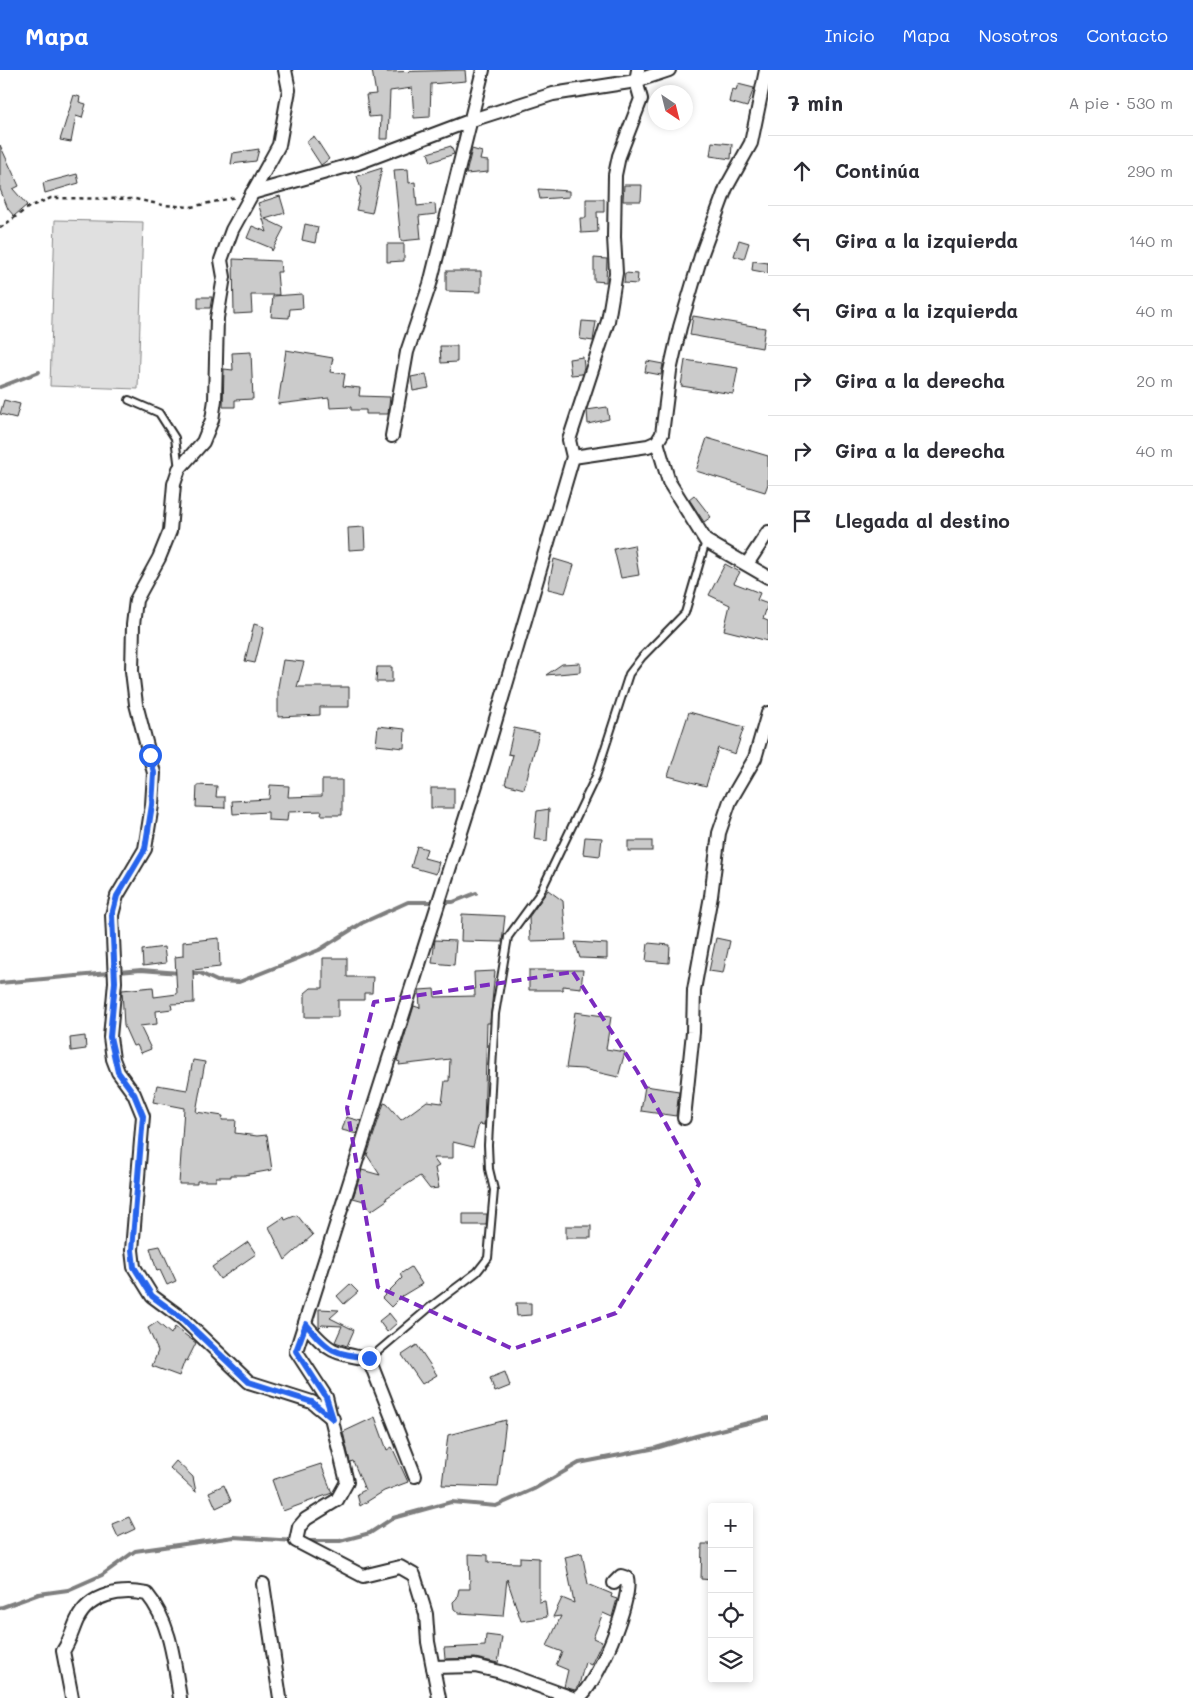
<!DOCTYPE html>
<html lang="es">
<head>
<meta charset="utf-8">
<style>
  :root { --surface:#fff; --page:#f2f2f3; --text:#2b2b33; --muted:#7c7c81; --line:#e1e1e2; --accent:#2563eb }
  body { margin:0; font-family:Mali,sans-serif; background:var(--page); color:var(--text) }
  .controls { position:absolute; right:15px; bottom:15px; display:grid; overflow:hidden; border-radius:5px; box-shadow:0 2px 8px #0003 }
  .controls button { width:45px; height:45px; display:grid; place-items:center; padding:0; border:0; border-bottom:1px solid var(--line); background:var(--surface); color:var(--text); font:25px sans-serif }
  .compass { position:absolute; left:648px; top:15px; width:45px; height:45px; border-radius:50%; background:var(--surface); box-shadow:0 2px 8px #0003; rotate:145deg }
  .stop { position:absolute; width:15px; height:15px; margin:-11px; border:4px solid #2563eb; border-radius:50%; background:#fff }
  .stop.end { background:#2563eb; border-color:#fff; box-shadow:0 1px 5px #0008 }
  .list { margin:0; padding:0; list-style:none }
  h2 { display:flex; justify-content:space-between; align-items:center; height:65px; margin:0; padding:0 20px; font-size:21px }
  h2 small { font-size:16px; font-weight:400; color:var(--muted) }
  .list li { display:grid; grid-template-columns:32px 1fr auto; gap:15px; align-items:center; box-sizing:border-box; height:70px; padding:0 20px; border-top:1px solid var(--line) }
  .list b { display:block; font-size:19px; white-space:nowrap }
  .list em { font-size:16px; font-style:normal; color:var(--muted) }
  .icon { flex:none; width:28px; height:28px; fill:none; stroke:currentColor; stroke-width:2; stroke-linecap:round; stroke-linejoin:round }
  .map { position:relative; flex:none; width:768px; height:1628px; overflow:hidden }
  header { display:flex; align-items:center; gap:30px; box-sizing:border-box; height:70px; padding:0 25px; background:var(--accent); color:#fff }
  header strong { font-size:24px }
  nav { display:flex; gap:28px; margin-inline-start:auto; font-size:18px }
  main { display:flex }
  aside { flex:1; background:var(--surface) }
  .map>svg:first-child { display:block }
</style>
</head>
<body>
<header>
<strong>Mapa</strong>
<nav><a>Inicio</a><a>Mapa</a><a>Nosotros</a><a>Contacto</a></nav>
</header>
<main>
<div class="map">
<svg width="768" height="1628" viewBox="0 0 768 1628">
  <rect width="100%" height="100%" fill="#fff"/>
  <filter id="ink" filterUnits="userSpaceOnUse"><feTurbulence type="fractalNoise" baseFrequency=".02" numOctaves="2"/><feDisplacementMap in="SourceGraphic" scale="10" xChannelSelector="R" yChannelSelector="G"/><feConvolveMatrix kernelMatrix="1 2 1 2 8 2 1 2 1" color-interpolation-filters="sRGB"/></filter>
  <g filter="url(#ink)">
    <polygon fill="#e0e0e0" stroke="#868686" points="55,150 143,152 138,319 50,316"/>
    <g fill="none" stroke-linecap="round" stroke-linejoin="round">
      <g stroke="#7e7e7e" stroke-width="4">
        <polyline points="0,317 39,302"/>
        <polyline points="189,903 200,903 217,911 239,912 319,880 362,853 408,832 453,832 476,823"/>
        <polyline points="0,913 141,900 180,903"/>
        <polyline points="307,1471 340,1471 370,1463 393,1448 451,1432 496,1436 534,1419 579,1393 656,1378 696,1366 768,1348"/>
        <polyline points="0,1538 39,1524 68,1520 102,1505 135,1481 234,1467 295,1471"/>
      </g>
    </g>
    <g fill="#cbcbcb" stroke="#2b2b2b">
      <polygon points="372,0 387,0 387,2 465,0 466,11 431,14 430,47 414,48 412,18 390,21 388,69 380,69 381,46 369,47 366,25 376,24"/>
      <polygon points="738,14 754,18 747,37 729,32 732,19 736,20"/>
      <polygon points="74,25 80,27 79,32 86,34 82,48 76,46 71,72 60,70"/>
      <polygon points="314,66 329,89 321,95 306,72"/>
      <polygon points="712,72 732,74 731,89 710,86"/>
      <polygon points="0,75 19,116 13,119 27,135 14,146 8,139 0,119"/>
      <polygon points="451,76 454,84 431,92 428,83"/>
      <polygon points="259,79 256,91 231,94 233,83"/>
      <polygon points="472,79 482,82 480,90 488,91 488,102 466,104"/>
      <polygon points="382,98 372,143 356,140 361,119 357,106"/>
      <polygon points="408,99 409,113 415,112 417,136 435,134 436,144 419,146 421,169 401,171 394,100"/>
      <polygon points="77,104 79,113 45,123 43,113"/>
      <polygon points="624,115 642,115 641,131 623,131"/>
      <polygon points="538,119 569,121 569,127 540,129"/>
      <polygon points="280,126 285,143 265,149 284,158 272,181 271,178 247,168 252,156 267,162 258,133"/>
      <polygon points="586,129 604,129 604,142 597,142 598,162 581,163 580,148 586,148"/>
      <polygon points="305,154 318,157 315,173 302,170"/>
      <polygon points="739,170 749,173 744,189 734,186"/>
      <polygon points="387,174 404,174 404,191 387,192"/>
      <polygon points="594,188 607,189 606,212 594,211"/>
      <polygon points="233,189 280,191 281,202 277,202 279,225 251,225 252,243 234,244"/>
      <polygon points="753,191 768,193 768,203 752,200"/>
      <polygon points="446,201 481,201 481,222 446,221"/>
      <polygon points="625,203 638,204 637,214 624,213"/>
      <polygon points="302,224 303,238 290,239 289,248 271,247 273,226"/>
      <polygon points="198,227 212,227 210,238 198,238"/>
      <polygon points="693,246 765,258 762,278 690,265"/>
      <polygon points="582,251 596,252 593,271 580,269"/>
      <polygon points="440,276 457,276 457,292 441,293"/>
      <polygon points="286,280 333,288 330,302 345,304 343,316 360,318 359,326 390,327 388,344 366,344 366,340 351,340 351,337 330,338 329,328 278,334"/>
      <polygon points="251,282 253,329 235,330 235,337 223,337 224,299 233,300 232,283"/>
      <polygon points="583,287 584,297 582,304 571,305 569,289"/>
      <polygon points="685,290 738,298 733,324 681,316"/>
      <polygon points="647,291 663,294 661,305 645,302"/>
      <polygon points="426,304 429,318 413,321 411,307"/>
      <polygon points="4,330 20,334 16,348 0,344"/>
      <polygon points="607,337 609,349 588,354 587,340"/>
      <polygon points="707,368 768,386 768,414 765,422 696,401"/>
      <polygon points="694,425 711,447 704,452 689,429"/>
      <polygon points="364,457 365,479 349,480 348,458"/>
      <polygon points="634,475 639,505 621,508 614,479"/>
      <polygon points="554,489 574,495 565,523 548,519"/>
      <polygon points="725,494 740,502 734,513 760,523 757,530 768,534 763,549 768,551 768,571 724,560 730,535 709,525"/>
      <polygon points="254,554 264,557 255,593 245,591"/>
      <polygon points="283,590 304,592 297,617 349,617 349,637 320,637 320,645 278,647 278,617"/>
      <polygon points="580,593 580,602 546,605 562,594"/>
      <polygon points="377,597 392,597 392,612 376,612"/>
      <polygon points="689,642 744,657 735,684 718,678 706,716 668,706"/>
      <polygon points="378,656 405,659 404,678 376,675"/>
      <polygon points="514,658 539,663 524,719 505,714 513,685 508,684"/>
      <polygon points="322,710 342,710 342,745 321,745 322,741 288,742 287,751 268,750 268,742 233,744 232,731 269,729 270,715 289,716 288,727 322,726"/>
      <polygon points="197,715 217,716 216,727 225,727 225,738 196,737"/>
      <rect x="431" y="718" width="23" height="20"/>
      <polygon points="549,739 547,771 534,769 537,741"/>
      <polygon points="585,767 602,768 600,786 583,784"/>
      <rect x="628" y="771" width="24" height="10"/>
      <polygon points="417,776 427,779 424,788 439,792 436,804 411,797"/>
      <polygon points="548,820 563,831 566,870 530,871 529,847"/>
      <polygon points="462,844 505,846 502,872 461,871"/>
      <polygon points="219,868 220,897 193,900 194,933 171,934 172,939 156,941 157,954 140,956 151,979 141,983 137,975 133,976 124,956 122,920 153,917 154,927 177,924 175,887 183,886 183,872"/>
      <polygon points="716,868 730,871 723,903 709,901"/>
      <polygon points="435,870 456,871 454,895 432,893"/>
      <polygon points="575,872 607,874 607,889 580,888"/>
      <polygon points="648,873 670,875 669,893 646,891"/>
      <polygon points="164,877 166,893 143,896 142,880"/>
      <polygon points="323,888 347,888 347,907 373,907 372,923 364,923 364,930 338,930 338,947 305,947 305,923 311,918 323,918"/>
      <polygon points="529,900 583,900 581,918 563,916 563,920 529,920"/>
      <polygon points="495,901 490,953 487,953 484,1055 479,1054 473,1077 453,1072 453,1088 433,1088 439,1096 435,1098 439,1118 430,1119 420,1106 386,1128 387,1130 371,1141 364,1131 353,1128 362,1100 380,1105 367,1085 384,1033 387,1034 401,1050 427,1031 442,1033 445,1011 449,1011 450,989 399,995 400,992 397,991 414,936 420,938 419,920 434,919 435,927 475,926 474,902"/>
      <polygon points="575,942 611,947 606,979 625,982 618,1007 583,999 566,998"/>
      <polygon points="85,966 86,979 71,981 70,968"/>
      <polygon points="193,990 205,992 196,1042 223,1046 222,1050 236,1050 235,1063 257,1066 267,1065 272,1100 244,1105 231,1105 231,1107 216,1107 216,1111 197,1111 197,1114 179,1114 184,1038 153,1032 157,1015 187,1020"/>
      <polygon points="645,1016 679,1021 676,1046 641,1041"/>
      <polygon points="346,1047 361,1051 357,1064 342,1060"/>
      <polygon points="463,1144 487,1144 486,1155 463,1155"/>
      <polygon points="297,1145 313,1165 285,1190 269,1157 284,1147 285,1150"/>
      <rect x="566" y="1156" width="25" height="12"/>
      <polygon points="248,1172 256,1184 220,1209 212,1197"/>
      <polygon points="160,1176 176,1211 167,1215 160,1200 157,1201 150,1178"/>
      <polygon points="411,1197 422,1214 402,1226 391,1237 382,1228 402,1208 400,1204"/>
      <polygon points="350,1214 358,1222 344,1234 337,1226"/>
      <polygon points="516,1233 531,1233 531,1245 517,1246"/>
      <polygon points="319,1239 339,1240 330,1248 354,1260 347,1276 335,1272 342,1256 322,1255 319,1258"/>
      <polygon points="389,1243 397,1253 387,1262 379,1251"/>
      <polygon points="157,1252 171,1264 175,1257 196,1273 187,1291 185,1290 179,1306 152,1296 158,1281 148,1258"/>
      <polygon points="417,1275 437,1305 422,1314 402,1285"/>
      <polygon points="505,1302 510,1316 495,1322 490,1308"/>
      <polygon points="375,1347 387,1380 392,1377 408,1412 384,1421 360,1436 357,1424 365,1420 353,1391 350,1392 343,1362"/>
      <polygon points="506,1350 498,1417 442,1415 448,1365"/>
      <polygon points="176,1391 193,1407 196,1422 170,1398"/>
      <polygon points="321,1394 332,1423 283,1441 272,1410"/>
      <polygon points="224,1415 231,1431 216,1438 209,1422"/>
      <polygon points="129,1447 135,1459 118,1467 112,1454"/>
      <polygon points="702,1474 712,1474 712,1510 701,1509"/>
      <polygon points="582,1483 588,1514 612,1524 611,1527 617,1529 612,1547 603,1543 593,1568 602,1572 591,1595 585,1592 579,1615 575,1620 564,1617 568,1600 556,1595 562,1582 547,1576 561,1546 553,1547 562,1528 574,1533 565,1487"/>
      <polygon points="469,1484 488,1485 488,1492 520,1493 520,1487 539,1488 539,1532 545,1531 547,1547 521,1551 507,1509 503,1546 459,1543 454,1539 453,1532 457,1528 459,1519 470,1519"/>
      <polygon points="486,1565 502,1567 498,1593 475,1588 445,1589 444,1578 485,1576"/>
    </g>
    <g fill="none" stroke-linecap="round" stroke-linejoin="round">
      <g stroke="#2b2b2b" stroke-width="10">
        <g id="service">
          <polyline points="129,330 159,343 175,368 179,399"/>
          <polyline points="369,1289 429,1238 477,1202 488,1188 494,1120 489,1099 488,1075 495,944 508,867 540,823 596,706 629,604 642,587 685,543 706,471"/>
        </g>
      </g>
      <g stroke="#2b2b2b" stroke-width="16">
        <g id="minor">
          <polyline points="285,0 289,20 279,75 232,160 221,190 224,207 217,248 215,330 212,350 203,372 179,399 174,414 170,461 159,488 136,530 133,555 132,601 136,634 154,703 152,735 145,779 117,826 112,845 115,912 110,967 113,989 118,1002 134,1024 143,1046 132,1180 134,1197 152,1226 183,1249 249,1312 312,1332 333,1349"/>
          <polyline points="252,123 358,93 472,50 553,24 636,11 669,0"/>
          <polyline points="392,366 407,282 430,214 483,0"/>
          <polyline points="657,372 669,412 706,471 768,507"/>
          <polyline points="573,387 648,376 657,372 662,364 670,301 680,257 701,186 726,118 751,73 766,0"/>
          <polyline points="747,494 768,462"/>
          <polyline points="684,1048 693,962 694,920 711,826 719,763 730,731 755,688 768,643"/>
          <path d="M 306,1255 C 329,1282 333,1283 369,1289 L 415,1406"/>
          <polyline points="263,1514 280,1628"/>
          <polyline points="433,1597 475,1596 501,1602 572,1628"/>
          <path d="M 72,1628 L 63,1581 C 70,1571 72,1561 77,1550 C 90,1523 121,1519 147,1524 C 171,1553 174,1592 180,1628"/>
          <polyline points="439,1628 428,1572 426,1544 414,1505 400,1497 363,1506 296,1471 299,1457 306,1449 337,1430 347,1412 326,1327 296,1281 483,693 573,387 569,370 608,251 616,203 614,167 615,105 619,86 641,29 636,11 638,0"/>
          <path d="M 578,1628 C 596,1617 633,1529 627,1508 L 621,1506 L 614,1513"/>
        </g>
      </g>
      <polyline stroke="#2b2b2b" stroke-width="2.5" stroke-dasharray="4 4" stroke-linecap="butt" points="0,158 29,137 51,128 135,129 163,135 191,137 236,127"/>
      <use href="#service" stroke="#fff" stroke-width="6"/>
      <use href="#minor" stroke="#fff" stroke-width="12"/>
    </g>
  </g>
  <g fill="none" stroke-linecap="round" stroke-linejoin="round" filter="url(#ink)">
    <path stroke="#2563eb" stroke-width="6" d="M 150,685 L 154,703 L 152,735 L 145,779 L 117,826 L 112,845 L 115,912 L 110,967 L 118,1002 L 134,1024 L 143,1046 L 132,1180 L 134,1197 L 152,1226 L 183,1249 L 249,1312 L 312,1332 L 333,1349 L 326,1327 L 296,1281 L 306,1254 C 329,1282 333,1283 369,1288"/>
  </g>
  <path fill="none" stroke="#7b2cbf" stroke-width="4" stroke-dasharray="10 6" stroke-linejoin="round" d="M 573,902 L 637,1001 L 699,1114 L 616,1243 L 513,1279 L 378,1217 L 347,1038 L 374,932 Z"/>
</svg>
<div class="controls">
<button>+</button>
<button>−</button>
<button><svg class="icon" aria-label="locate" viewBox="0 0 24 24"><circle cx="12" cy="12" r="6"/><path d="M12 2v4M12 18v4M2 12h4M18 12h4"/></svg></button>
<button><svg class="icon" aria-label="layers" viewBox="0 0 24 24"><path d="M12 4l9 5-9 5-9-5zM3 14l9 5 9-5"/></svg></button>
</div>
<svg class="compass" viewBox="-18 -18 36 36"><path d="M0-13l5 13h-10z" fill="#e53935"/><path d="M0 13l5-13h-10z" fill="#7c7c81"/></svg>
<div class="stop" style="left:150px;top:685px"></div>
<div class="stop end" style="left:369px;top:1288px"></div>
</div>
<aside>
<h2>7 min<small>A pie · 530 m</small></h2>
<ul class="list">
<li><svg class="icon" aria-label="ahead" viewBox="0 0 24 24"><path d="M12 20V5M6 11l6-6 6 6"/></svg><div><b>Continúa</b></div><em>290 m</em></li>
<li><svg class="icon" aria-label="left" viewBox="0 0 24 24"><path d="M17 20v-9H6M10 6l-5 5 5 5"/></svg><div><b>Gira a la izquierda</b></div><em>140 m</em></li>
<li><svg class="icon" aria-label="left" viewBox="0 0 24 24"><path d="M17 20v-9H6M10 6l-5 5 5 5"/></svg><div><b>Gira a la izquierda</b></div><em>40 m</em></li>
<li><svg class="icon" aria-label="right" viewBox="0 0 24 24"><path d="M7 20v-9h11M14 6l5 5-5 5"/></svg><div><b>Gira a la derecha</b></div><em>20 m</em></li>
<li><svg class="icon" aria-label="right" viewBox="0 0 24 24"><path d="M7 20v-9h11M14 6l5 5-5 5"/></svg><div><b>Gira a la derecha</b></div><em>40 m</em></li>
<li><svg class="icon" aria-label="arrive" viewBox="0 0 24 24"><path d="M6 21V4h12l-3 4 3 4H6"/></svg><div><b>Llegada al destino</b></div></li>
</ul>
</aside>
</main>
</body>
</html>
